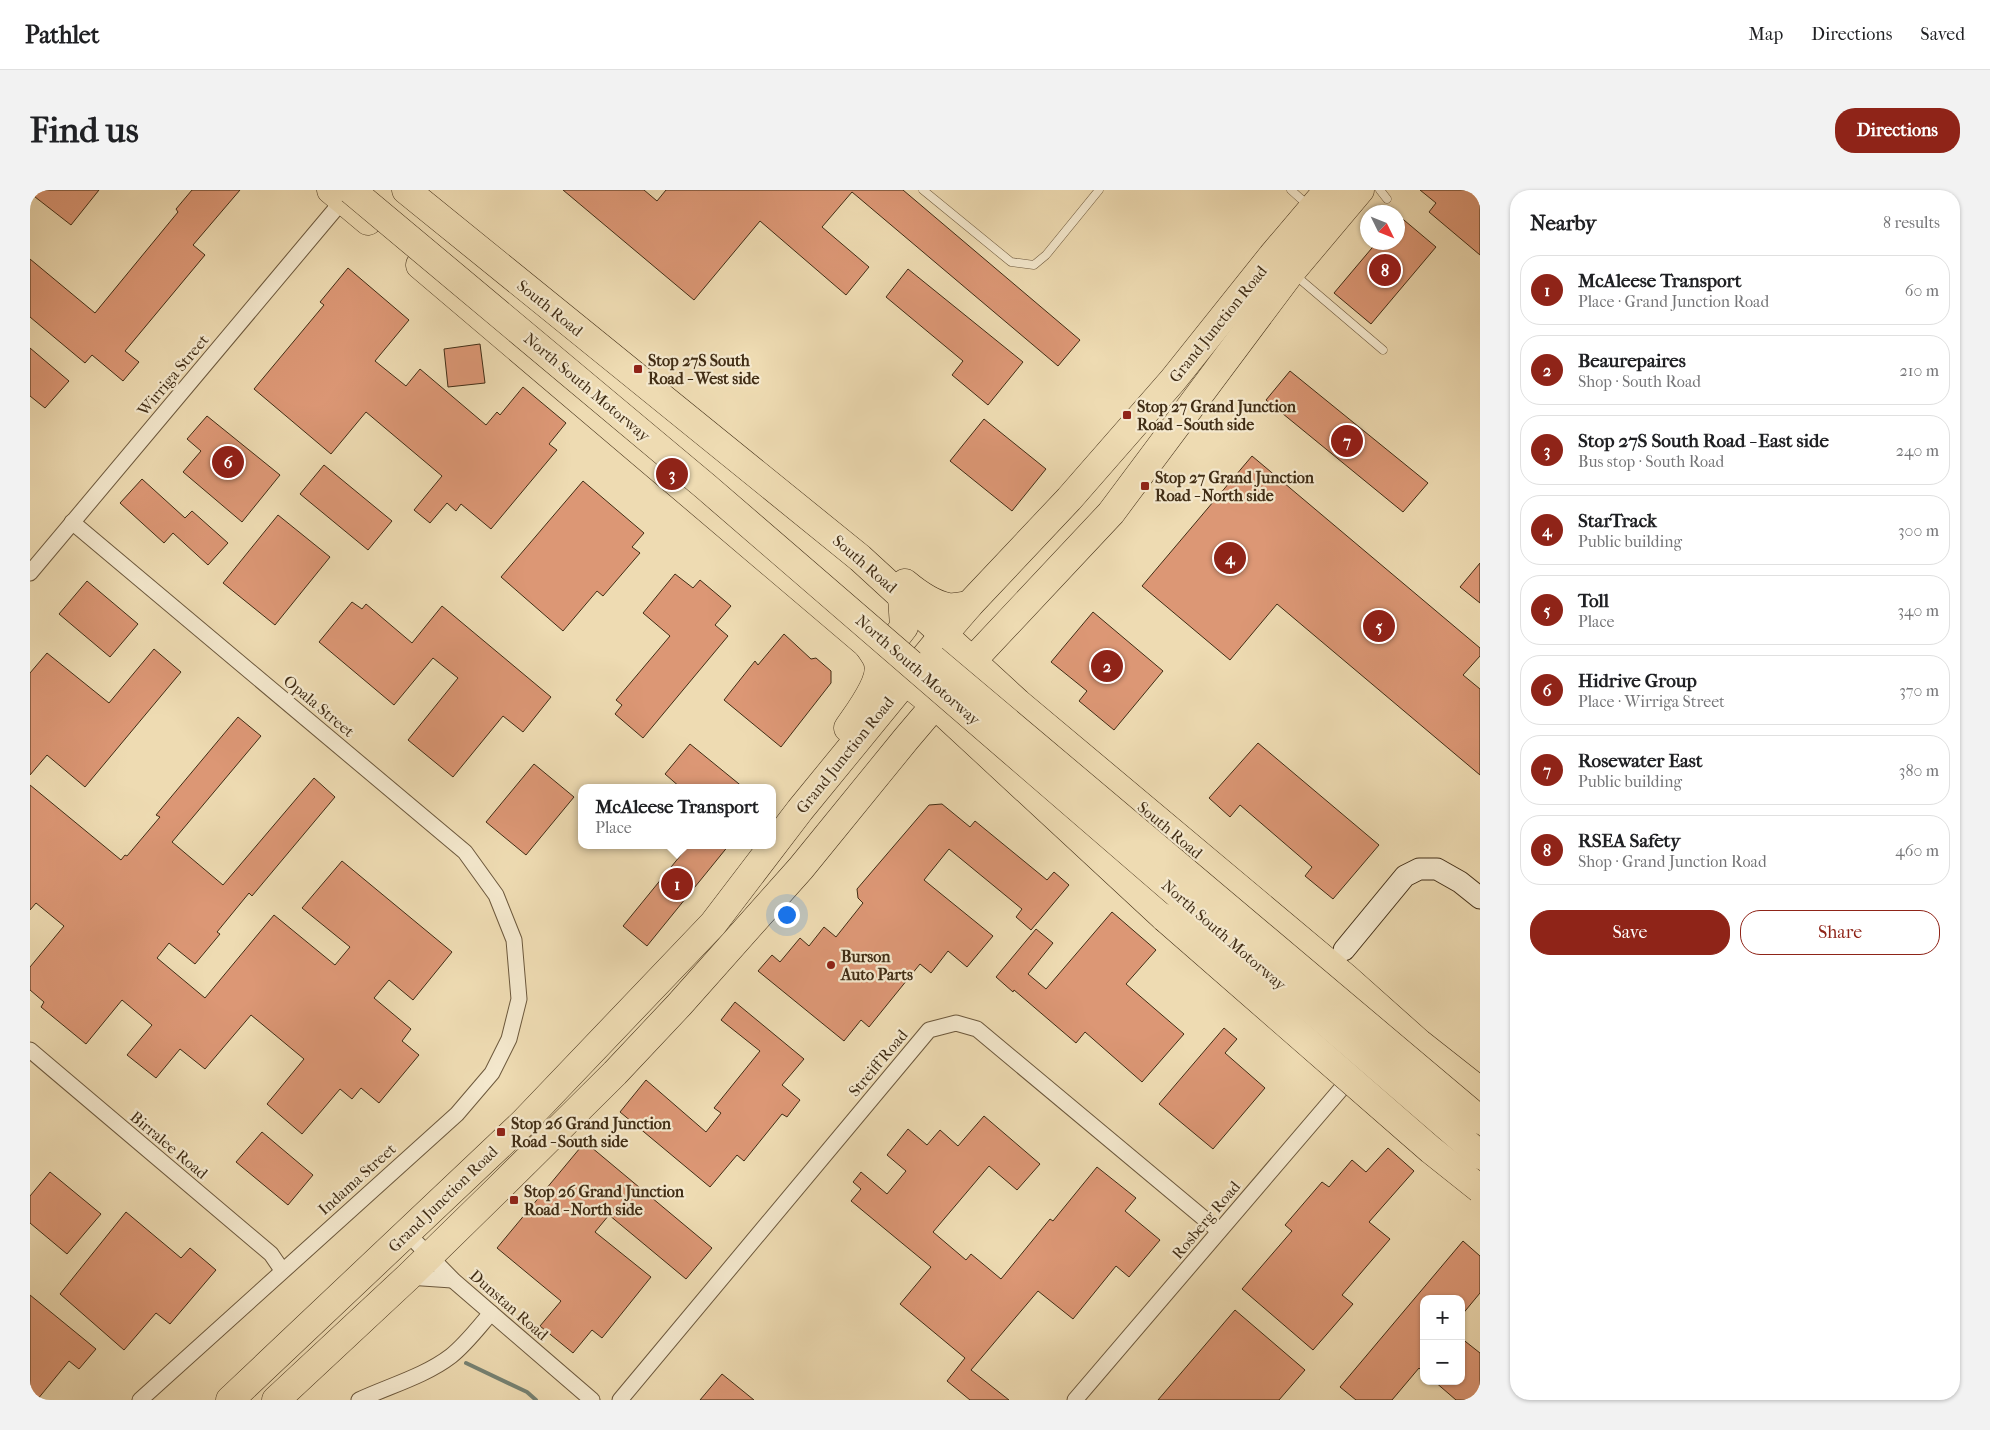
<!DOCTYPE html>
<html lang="en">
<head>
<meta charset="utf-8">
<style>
  :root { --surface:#fff; --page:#f2f2f2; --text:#202124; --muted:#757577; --line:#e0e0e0; --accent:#8f2418 }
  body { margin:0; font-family:"IM FELL French Canon",serif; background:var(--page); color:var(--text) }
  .controls { position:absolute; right:15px; bottom:15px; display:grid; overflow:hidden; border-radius:10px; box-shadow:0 1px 4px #0004 }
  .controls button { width:45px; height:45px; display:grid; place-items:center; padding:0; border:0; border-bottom:1px solid var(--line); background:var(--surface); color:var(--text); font:25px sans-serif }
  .compass { position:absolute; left:1330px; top:15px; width:45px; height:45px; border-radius:50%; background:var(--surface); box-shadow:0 1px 4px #0004; rotate:133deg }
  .you { position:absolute; left:756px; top:724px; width:18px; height:18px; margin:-12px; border:4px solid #fff; border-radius:50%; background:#1a73e8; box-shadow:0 0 0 8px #1a73e833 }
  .badge { display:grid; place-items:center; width:32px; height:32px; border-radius:50%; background:var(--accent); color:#fff; font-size:16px; font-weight:700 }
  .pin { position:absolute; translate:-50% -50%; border:2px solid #fff; box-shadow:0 1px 5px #0006 }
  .popup { position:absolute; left:548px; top:594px; width:198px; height:65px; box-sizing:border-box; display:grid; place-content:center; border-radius:10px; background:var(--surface); filter:drop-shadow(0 1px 4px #0005); font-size:16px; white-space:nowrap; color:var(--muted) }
  .popup b { font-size:19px; color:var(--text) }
  .popup::after { content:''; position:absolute; left:50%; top:100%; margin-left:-10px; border:10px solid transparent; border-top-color:var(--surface) }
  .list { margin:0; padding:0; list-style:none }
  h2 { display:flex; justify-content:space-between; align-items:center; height:65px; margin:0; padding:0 20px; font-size:21px }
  h2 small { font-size:16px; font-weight:400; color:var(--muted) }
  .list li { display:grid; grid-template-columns:32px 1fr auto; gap:15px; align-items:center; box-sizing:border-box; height:70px; margin:0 10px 10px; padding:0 10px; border:1px solid var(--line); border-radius:20px }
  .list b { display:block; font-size:19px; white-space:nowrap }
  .list p { margin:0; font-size:16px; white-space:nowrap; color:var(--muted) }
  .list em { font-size:16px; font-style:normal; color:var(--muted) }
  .actions { display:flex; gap:10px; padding:15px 20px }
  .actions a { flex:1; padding:11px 0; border:1px solid var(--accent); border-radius:20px; text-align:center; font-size:18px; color:var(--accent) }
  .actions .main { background:var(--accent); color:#fff }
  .map { position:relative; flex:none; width:1450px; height:1210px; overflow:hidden; border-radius:20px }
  header { display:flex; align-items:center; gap:30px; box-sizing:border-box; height:70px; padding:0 25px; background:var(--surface); border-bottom:1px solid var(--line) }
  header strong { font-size:24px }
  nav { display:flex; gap:28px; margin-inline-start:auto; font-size:18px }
  .intro { display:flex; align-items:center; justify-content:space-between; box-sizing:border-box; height:120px; padding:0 30px }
  h1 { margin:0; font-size:35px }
  .button { padding:12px 22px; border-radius:20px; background:var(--accent); color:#fff; font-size:18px; font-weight:700 }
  main { display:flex; gap:30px; padding:0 30px }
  aside { flex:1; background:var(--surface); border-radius:20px; box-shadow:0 1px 4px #0004 }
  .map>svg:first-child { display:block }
</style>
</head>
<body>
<header>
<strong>Pathlet</strong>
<nav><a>Map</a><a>Directions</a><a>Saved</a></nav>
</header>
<div class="intro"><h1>Find us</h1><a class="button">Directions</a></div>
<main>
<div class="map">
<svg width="1450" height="1210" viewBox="0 0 1450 1210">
  <rect width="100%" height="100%" fill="#eedbb2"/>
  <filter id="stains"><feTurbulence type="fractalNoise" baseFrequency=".004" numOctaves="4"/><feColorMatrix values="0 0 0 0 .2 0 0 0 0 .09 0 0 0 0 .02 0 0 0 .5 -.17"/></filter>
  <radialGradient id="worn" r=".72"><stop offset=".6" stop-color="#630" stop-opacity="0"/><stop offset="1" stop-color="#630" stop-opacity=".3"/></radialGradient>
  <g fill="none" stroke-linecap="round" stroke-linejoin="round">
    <polyline stroke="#768273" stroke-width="4" points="436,1173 497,1202 506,1210"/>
  </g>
  <g fill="#dc9775" stroke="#412d15">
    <polygon points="0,0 69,0 41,35 0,3"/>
    <polygon points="162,0 210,0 163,55 175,65 95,161 109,172 93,191 62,165 55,173 0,127 0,69 65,123 148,22 146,19"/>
    <polygon points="533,0 614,0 627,11 636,0 873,0 1050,150 1028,176 822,2 792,37 839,77 816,105 730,31 664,110"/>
    <polygon points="1390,0 1450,0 1450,65 1399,22 1406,13"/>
    <polygon points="1368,25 1406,57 1341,134 1304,103 1347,52 1368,52"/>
    <polygon points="318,78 379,130 345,171 376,196 390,179 456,235 467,222 470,225 493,197 536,233 519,254 527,260 461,339 431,314 426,321 417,313 400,333 384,320 412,286 336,222 301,264 224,199 294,115 290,112"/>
    <polygon points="878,79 993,172 958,215 922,185 933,171 856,107"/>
    <polygon points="450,154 455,193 418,197 414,159"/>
    <polygon points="0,158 39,191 15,218 0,206"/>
    <polygon points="1260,181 1398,293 1373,322 1236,210"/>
    <polygon points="177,226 250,285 212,332 153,282 171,261 157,249"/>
    <polygon points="954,229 1016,279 982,321 920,271"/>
    <polygon points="1222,266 1450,458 1450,466 1433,485 1450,499 1450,585 1247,414 1200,470 1112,396"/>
    <polygon points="294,275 362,331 338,360 270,304"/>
    <polygon points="112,289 155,328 162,321 198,353 178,375 143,343 134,353 90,313"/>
    <polygon points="553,291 614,343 602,357 610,363 573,406 567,401 533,441 471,387"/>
    <polygon points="248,325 300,367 245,435 193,393"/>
    <polygon points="1450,373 1450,413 1430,397"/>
    <polygon points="645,384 663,398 670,390 701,416 685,435 698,446 613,548 585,524 592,515 586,510 640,446 613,423"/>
    <polygon points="57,391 108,434 80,467 29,424"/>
    <polygon points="322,412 332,419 336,414 382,453 412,416 521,507 493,542 473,526 423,587 378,550 428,488 403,468 364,515 289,452"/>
    <polygon points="1063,422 1133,481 1084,540 1049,511 1057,501 1021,472"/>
    <polygon points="754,444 781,469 786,468 801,481 801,493 751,557 694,510 725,471 728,475"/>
    <polygon points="124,459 151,482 55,597 17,565 0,585 0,483 17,463 79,513"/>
    <polygon points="208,527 231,546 142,652 193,695 284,588 305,607 222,706 219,703 187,742 190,744 165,774 139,753 127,768 175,808 244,725 305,775 320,757 272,718 312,671 422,762 383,810 359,790 344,808 381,839 372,851 389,865 349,913 331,898 322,909 310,899 272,944 237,914 274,869 221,825 175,879 150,859 126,888 97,865 122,835 92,810 56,854 11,817 14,812 0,800 0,777 34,736 6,713 0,720 0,595 91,670 95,665 97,666 130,627 126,625"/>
    <polygon points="1228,553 1349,655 1303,709 1275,686 1282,677 1210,615 1200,627 1179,608"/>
    <polygon points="660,554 714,598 651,598 635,584"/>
    <polygon points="504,574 544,607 496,665 456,632"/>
    <polygon points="912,614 940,637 945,631 1017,690 1024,682 1039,695 1001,740 986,727 992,719 919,659 894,690 963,746 937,777 918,761 901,783 890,774 839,837 831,830 814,851 728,781 742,765 750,772 770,748 779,756 794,737 806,747 833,713 828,708 827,699 899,615"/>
    <polygon points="659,655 699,655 617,756 593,736"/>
    <polygon points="1082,722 1126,760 1096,794 1154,844 1112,892 1055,842 1046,853 984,800 983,802 966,787 1006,739 1023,753 998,784 1016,799"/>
    <polygon points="705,812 774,869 752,895 770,910 757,927 752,924 714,971 707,965 680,997 590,922 616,890 676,942 691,923 684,918 730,861 691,830"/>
    <polygon points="1194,838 1207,849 1195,863 1235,898 1183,959 1129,914"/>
    <polygon points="954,926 1010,974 987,1000 959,976 903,1042 936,1070 941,1064 971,1089 1020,1029 1023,1031 1067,977 1106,1008 1095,1021 1130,1050 1099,1087 1086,1076 1043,1129 1008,1101 941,1180 979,1210 940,1210 917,1191 935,1168 870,1114 901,1077 821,1011 831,999 823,992 831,982 857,1004 876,981 857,965 878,939 897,955 910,940 928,956"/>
    <polygon points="232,942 283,985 258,1015 206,972"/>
    <polygon points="555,952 682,1058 656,1089 579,1025 565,1042 621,1087 572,1148 562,1140 543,1163 510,1136 531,1111 467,1058"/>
    <polygon points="1358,958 1384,981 1339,1032 1360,1049 1312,1105 1323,1114 1283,1160 1212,1099 1262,1041 1255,1035 1292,992 1299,997 1322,970 1336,982"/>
    <polygon points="20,982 71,1024 37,1064 0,1033 0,1006"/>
    <polygon points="96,1022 151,1068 160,1058 186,1080 140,1134 126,1123 94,1160 30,1104"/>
    <polygon points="1433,1051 1450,1066 1450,1103 1431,1126 1431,1109 1394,1109 1394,1183 1389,1178 1362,1210 1326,1210 1310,1197"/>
    <polygon points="0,1105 66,1159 49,1179 39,1171 7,1210 0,1210"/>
    <polygon points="1205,1120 1275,1180 1249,1210 1128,1210"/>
    <polygon points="1431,1148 1450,1163 1450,1210 1426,1210 1404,1191 1431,1191"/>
    <polygon points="692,1184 724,1210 670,1210"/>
  </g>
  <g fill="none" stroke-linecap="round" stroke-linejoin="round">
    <g stroke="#6c583c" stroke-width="9">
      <g id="lane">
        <polyline points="893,0 981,72 1004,75 1016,65 1069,0"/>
        <polyline points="1261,0 1280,17"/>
        <polyline points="1350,0 1357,9"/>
        <polyline points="1265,85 1353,160"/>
      </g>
    </g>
    <g stroke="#6c583c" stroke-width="17">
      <g id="street">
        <polyline points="42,332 435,662 466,705 484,750 489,809 479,849 462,883 427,924 110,1210"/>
        <polyline points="0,383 313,10"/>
        <polyline points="0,860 241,1064 252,1080"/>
        <polyline points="377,1043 424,1091 562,1210"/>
        <polyline points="378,1087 422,1090"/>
        <path d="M 329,1210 C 359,1196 395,1186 421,1166 C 436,1154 448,1138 461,1123"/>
        <polyline points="590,1210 899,840 926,833 947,839 1189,1041"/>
        <polyline points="1045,1210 1323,885"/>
      </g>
    </g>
    <g stroke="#412d15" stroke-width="23">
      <polyline id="secondary" points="1314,760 1375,686 1389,679 1407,679 1430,692 1450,708"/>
    </g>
    <g stroke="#412d15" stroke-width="29">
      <g id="highway">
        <polyline points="301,0 338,31"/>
        <polyline points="376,0 830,368 988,513 1315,787 1389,853 1450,901"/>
        <polyline points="390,75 838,455 875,491 905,515 1135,728"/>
        <path d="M 875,393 C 887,403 902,414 918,417 C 925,418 933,416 939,415"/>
        <polyline points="838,455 864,450 874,437 872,406"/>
        <path d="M 818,538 C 828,523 853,492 848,473 C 847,467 841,460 838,455"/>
        <polyline points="200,1210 494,932 683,734 770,620 914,444 939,415 1039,309 1143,190 1242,66 1298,0"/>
        <polyline points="246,1210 378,1087 467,1000 585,883 649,815 771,678 876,549 943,470 1081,323 1261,82 1330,0"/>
      </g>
    </g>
    <use href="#lane" stroke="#f4e8cd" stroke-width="8"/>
    <use href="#street" stroke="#f4e8cd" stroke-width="15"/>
    <use href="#secondary" stroke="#f4e8cd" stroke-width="21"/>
    <use href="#highway" stroke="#eedbb2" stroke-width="28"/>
    <g stroke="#412d15" stroke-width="29" stroke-linecap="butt">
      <g id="highway-bridge">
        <polyline points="321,0 675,296 1450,965"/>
        <polyline points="903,469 1450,930"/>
        <polyline points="1135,728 1401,960 1450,999"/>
      </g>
    </g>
    <use href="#highway-bridge" stroke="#eedbb2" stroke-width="28"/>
  </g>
  <g fill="#8f2418" stroke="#f4e8cd" stroke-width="2">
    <rect x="603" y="174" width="10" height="10" rx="2.5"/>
    <rect x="1092" y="220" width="10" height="10" rx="2.5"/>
    <rect x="1110" y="291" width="10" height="10" rx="2.5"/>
    <circle cx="801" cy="775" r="5"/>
    <rect x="466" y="937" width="10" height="10" rx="2.5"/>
    <rect x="479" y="1005" width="10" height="10" rx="2.5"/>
  </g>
  <g text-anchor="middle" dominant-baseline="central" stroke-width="4.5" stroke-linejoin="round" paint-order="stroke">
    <g font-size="16" fill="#412d15" stroke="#f4e8cd">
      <text transform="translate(520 118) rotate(39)">South Road</text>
      <text transform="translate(1188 134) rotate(-51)">Grand Junction Road</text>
      <text transform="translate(143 185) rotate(-50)">Wirriga Street</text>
      <text transform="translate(557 197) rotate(40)">North South Motorway</text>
      <text transform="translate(835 374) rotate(41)">South Road</text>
      <text transform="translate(888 480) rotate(41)">North South Motorway</text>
      <text transform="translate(289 516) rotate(40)">Opala Street</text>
      <text transform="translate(815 565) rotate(-51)">Grand Junction Road</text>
      <text transform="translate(1140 640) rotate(40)">South Road</text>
      <text transform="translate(1194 745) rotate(41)">North South Motorway</text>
      <text transform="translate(848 873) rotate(-50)">Streiff Road</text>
      <text transform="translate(139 955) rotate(40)">Birralee Road</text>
      <text transform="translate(327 989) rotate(-42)">Indama Street</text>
      <text transform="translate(413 1009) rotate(-44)">Grand Junction Road</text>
      <text transform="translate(1176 1030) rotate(-50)">Rosberg Road</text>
      <text transform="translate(479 1115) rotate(41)">Dunstan Road</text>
    </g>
    <g font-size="16" font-weight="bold" fill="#412d15" stroke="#f4e8cd" text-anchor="start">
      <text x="618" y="170">Stop 27S South<tspan x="618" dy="18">Road - West side</tspan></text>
      <text x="1107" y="216">Stop 27 Grand Junction<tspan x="1107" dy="18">Road - South side</tspan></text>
      <text x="1125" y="287">Stop 27 Grand Junction<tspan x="1125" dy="18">Road - North side</tspan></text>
      <text x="811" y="766">Burson<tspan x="811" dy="18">Auto Parts</tspan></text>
      <text x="481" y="933">Stop 26 Grand Junction<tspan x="481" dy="18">Road - South side</tspan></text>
      <text x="494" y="1001">Stop 26 Grand Junction<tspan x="494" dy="18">Road - North side</tspan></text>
    </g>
  </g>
  <rect width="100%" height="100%" filter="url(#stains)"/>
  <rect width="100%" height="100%" fill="url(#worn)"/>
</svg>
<div class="controls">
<button>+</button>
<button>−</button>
</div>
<svg class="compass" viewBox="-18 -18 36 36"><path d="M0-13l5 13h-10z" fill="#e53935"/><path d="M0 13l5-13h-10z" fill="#757577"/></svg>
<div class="you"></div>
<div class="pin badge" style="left:647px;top:694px">1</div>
<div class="popup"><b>McAleese Transport</b>Place</div>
<div class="pin badge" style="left:1077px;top:476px">2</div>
<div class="pin badge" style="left:642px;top:284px">3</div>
<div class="pin badge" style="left:1200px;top:368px">4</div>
<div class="pin badge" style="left:1349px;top:436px">5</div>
<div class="pin badge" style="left:198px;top:272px">6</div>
<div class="pin badge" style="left:1317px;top:251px">7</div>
<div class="pin badge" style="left:1355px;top:80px">8</div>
</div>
<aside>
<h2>Nearby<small>8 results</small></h2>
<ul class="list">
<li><span class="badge">1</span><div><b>McAleese Transport</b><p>Place · Grand Junction Road</p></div><em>60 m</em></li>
<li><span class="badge">2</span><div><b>Beaurepaires</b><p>Shop · South Road</p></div><em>210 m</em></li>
<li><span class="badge">3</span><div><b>Stop 27S South Road - East side</b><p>Bus stop · South Road</p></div><em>240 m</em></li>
<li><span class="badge">4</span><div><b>StarTrack</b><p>Public building</p></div><em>300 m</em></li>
<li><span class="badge">5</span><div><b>Toll</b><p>Place</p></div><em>340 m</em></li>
<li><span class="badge">6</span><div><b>Hidrive Group</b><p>Place · Wirriga Street</p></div><em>370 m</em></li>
<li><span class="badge">7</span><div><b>Rosewater East</b><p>Public building</p></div><em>380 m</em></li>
<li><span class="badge">8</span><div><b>RSEA Safety</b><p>Shop · Grand Junction Road</p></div><em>460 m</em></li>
</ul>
<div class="actions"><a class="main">Save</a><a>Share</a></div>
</aside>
</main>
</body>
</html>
